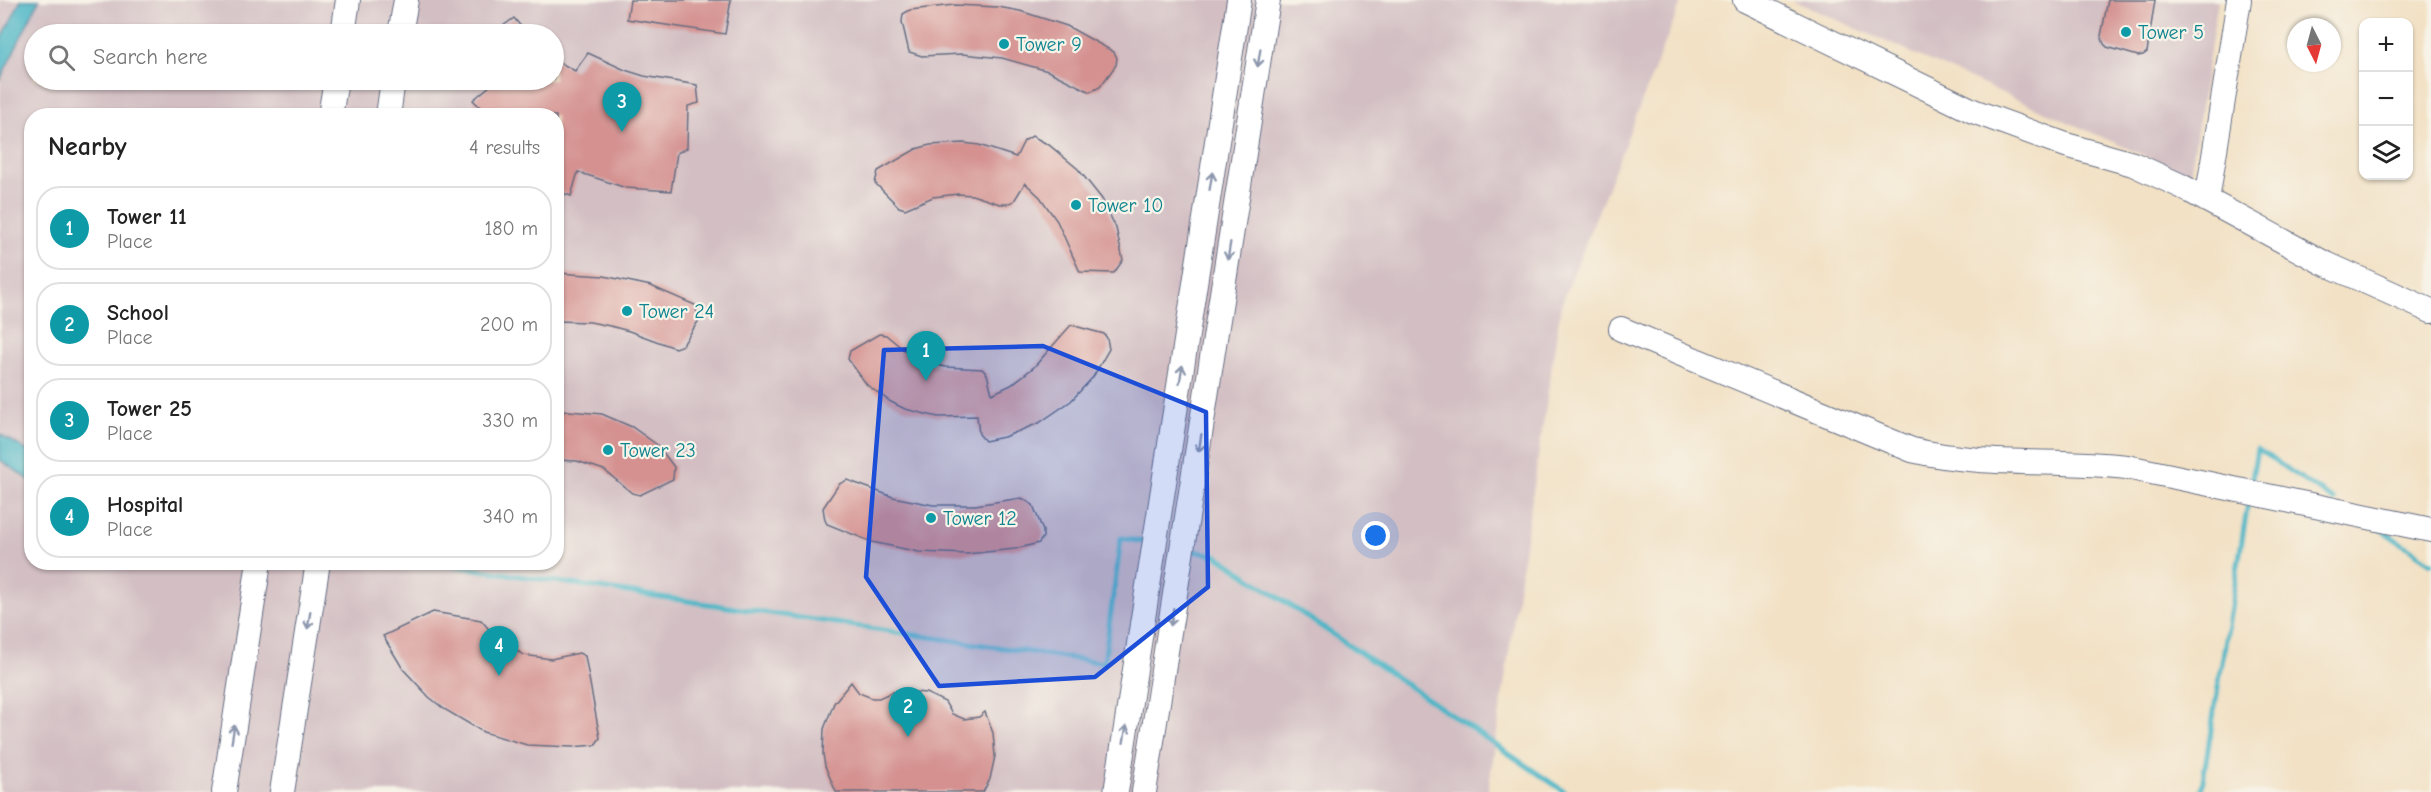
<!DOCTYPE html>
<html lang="en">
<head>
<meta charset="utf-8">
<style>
  :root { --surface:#fff; --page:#f2f2f2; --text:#222; --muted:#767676; --line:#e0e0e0; --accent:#0b8043 }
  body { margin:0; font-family:"Comic Neue",sans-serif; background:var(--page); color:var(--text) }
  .controls { position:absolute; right:18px; top:18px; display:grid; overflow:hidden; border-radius:12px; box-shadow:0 2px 4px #0004 }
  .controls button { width:54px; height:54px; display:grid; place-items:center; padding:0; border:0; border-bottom:2px solid var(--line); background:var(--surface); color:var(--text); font:30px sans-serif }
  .compass { position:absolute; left:2287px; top:18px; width:54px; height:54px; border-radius:50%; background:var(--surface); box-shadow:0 2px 4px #0004; rotate:174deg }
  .you { position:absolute; left:1376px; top:536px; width:21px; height:21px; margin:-15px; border:4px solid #fff; border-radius:50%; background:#1a73e8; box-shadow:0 0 0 9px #1a73e833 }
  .badge { display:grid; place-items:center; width:39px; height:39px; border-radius:50%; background:var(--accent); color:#fff; font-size:20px; font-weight:700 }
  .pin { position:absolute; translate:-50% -50px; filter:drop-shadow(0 2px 3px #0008) }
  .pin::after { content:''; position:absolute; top:32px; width:21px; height:18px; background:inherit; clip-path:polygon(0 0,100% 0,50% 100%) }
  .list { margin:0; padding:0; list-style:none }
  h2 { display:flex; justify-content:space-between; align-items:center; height:78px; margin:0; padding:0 24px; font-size:26px }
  h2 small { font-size:20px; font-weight:400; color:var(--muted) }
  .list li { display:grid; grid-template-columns:39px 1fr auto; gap:18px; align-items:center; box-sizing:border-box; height:84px; margin:0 12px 12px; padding:0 12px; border:2px solid var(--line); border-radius:24px }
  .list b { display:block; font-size:22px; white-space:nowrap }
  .list p { margin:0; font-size:20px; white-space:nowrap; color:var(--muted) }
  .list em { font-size:20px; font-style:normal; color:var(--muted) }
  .icon { flex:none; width:33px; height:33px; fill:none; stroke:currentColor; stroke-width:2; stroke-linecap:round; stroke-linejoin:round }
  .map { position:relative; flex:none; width:2431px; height:792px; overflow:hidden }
  .search { position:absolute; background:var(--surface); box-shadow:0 2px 4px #0004; left:24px; top:24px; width:540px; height:66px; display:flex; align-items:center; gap:15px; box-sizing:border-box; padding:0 21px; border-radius:33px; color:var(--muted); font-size:22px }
  .panel { position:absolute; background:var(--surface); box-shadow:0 2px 4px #0004; left:24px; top:108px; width:540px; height:462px; border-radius:24px }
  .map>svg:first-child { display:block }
</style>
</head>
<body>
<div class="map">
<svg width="2431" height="792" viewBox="0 0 2431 792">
  <rect width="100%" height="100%" fill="#f7f3e8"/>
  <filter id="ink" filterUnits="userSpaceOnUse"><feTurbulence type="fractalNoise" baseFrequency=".0167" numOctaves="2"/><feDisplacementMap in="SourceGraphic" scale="12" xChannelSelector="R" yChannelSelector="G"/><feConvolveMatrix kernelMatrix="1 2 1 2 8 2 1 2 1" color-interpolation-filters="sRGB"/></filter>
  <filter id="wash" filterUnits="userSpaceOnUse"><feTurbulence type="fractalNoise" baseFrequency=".008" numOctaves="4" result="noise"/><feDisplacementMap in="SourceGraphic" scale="24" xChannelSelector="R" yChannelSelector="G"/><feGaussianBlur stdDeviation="1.35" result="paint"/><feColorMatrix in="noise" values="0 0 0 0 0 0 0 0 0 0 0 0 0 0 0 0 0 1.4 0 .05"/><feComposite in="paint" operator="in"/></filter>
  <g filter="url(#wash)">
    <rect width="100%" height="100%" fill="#f2e1c5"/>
    <g fill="#d2bec3" fill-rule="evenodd">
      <path d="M 0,0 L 1682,0 L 1561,305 L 1488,792 L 0,792 ZM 34,34 L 554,34 L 554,80 L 34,80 ZM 32,116 L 556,116 L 556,562 L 32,562 Z"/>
      <polygon points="1792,0 2218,0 2190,176"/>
    </g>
    <g fill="#49b5c6" stroke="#327292" stroke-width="1.5">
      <polygon points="21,0 39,0 0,80 0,42"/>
      <polygon points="0,434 31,453 31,481 0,460"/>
    </g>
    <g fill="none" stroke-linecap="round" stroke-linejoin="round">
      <g stroke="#49b5c6" stroke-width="5">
        <polyline points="2251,485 2257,449 2334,500"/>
        <polyline points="2380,529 2431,563"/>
        <polyline points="1187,550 1216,555 1565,792"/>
        <polyline points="426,562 1104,663 1121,538 1149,543"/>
        <polyline points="2201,792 2249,497"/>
      </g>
    </g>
    <g id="blocks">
      <g fill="#d49190">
        <polygon points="630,0 731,0 725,34 627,19"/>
        <polygon points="2108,0 2155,0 2147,52 2143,55 2138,56 2107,47 2104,44 2101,36"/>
        <polygon points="954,5 998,7 1020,11 1067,26 1114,52 1117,58 1116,65 1100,87 1090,92 1048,71 1002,58 962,54 922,56 909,52 902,22 903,14 910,10"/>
        <polygon points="514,18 527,34 492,34"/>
        <polygon points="588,53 625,70 644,76 697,85 699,103 688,106 687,148 677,153 671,191 626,188 578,172 571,196 556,191 556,116 489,116 473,100 497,80 554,80 554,59 575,71"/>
        <polygon points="1032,136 1049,145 1078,169 1102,199 1116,228 1123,260 1114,273 1080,272 1057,221 1040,197 1025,183 1014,201 1007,204 1000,204 972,195 958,194 933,197 905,209 899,207 875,183 878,171 916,149 930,145 963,143 979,145 1016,157 1024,141"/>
        <polygon points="556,273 604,276 651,286 695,305 699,320 683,345 675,348 629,331 610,326 590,322 556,321"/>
        <polygon points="1071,325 1104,334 1107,338 1109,349 1093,377 1071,401 1039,423 1004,437 985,441 979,434 977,416 938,417 905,409 891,402 867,385 848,359 850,351 879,334 886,335 909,354 932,364 946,367 982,369 987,374 992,394 1011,385 1034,367"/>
        <polygon points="569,411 602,414 632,427 656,444 665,455 674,467 673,479 640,495 632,493 604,470 577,461 556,460 556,412"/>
        <polygon points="847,480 893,497 933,505 975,505 1022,498 1033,505 1043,531 1043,537 1039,543 1015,549 967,554 919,552 872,542 827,524 825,520 823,508 839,484"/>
        <polygon points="433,612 481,620 499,641 524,655 551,659 579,653 585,656 600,738 595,745 572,747 527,745 483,732 444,709 429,697 403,669 383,636"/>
        <polygon points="851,682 859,693 872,698 879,698 892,692 904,691 926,693 945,702 952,714 964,719 979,717 985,712 993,733 995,756 990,779 983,792 836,792 825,766 823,754 824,729 834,703"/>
      </g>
    </g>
  </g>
  <g filter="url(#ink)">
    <use href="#blocks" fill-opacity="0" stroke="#666d82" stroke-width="1.5"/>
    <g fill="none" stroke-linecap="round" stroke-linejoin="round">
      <g stroke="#666d82" stroke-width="26">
        <g id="minor">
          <polyline points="1745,0 1973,111 2066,145 2133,164 2181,186 2322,262 2431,311"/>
          <polyline points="343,34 348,0"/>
          <polyline points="400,34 406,0"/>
          <polyline points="330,116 336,80"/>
          <polyline points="388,116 393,80"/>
          <polyline points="2207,200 2239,0"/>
          <path d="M 1621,329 L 1912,450 C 1983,467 2055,459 2127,467 L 2431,530"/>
          <polyline points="224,792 259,562"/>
          <polyline points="282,792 318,562"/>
          <polyline points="1116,792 1239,0"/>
          <polyline points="1144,792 1268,0"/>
        </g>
      </g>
      <use href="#minor" stroke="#fff" stroke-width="24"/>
    </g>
    <defs><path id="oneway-shaft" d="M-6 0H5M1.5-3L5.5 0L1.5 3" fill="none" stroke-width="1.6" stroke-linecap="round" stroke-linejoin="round" transform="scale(1.5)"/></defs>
    <g stroke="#8d97ae">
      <use href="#oneway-shaft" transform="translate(1259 58) rotate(99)"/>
      <use href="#oneway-shaft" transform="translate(1211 181) rotate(-81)"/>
      <use href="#oneway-shaft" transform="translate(1229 251) rotate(99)"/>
      <use href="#oneway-shaft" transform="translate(1181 374) rotate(-81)"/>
      <use href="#oneway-shaft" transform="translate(1200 443) rotate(99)"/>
      <use href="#oneway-shaft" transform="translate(1172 617) rotate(99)"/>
      <use href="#oneway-shaft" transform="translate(309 620) rotate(99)"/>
      <use href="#oneway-shaft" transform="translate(233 734) rotate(-81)"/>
      <use href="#oneway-shaft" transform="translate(1125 734) rotate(-81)"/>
    </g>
  </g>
  <path fill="#1d4ed8" fill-opacity="0.2" stroke="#1d4ed8" stroke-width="4.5" stroke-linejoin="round" d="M 1043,346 L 1206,412 L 1208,587 L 1095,677 L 939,686 L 866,577 L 884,350 Z"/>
  <g fill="#0f9aa8" stroke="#f7f3e8" stroke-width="2">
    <circle cx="2126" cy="32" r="6"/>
    <circle cx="1004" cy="44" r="6"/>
    <circle cx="1076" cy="205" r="6"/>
    <circle cx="627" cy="311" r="6"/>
    <circle cx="608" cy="450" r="6"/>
    <circle cx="931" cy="518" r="6"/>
  </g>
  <g text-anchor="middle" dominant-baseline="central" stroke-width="4.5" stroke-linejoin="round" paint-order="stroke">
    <g font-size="20" fill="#0d838f" stroke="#f7f3e8" text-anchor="start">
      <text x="2138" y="32">Tower 5</text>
      <text x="1016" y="44">Tower 9</text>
      <text x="1088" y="205">Tower 10</text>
      <text x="639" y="311">Tower 24</text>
      <text x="620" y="450">Tower 23</text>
      <text x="943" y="518">Tower 12</text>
    </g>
  </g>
</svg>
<div class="controls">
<button>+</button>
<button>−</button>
<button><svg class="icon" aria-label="layers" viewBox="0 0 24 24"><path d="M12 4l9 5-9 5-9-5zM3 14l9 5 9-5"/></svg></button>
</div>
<svg class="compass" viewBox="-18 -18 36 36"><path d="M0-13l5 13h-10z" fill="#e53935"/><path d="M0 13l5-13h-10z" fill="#767676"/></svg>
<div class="you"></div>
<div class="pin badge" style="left:926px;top:381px;background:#0f9aa8">1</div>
<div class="pin badge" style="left:908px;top:737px;background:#0f9aa8">2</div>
<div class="pin badge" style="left:622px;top:132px;background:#0f9aa8">3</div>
<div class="pin badge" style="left:499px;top:676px;background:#0f9aa8">4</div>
<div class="search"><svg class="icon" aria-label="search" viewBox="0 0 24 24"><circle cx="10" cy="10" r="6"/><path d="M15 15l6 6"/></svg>Search here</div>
<section class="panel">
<h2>Nearby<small>4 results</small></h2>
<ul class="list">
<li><span class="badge" style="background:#0f9aa8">1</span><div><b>Tower 11</b><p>Place</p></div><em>180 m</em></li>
<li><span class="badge" style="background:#0f9aa8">2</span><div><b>School</b><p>Place</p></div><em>200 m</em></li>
<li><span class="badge" style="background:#0f9aa8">3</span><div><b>Tower 25</b><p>Place</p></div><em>330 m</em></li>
<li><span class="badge" style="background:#0f9aa8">4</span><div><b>Hospital</b><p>Place</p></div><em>340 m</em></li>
</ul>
</section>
</div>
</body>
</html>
